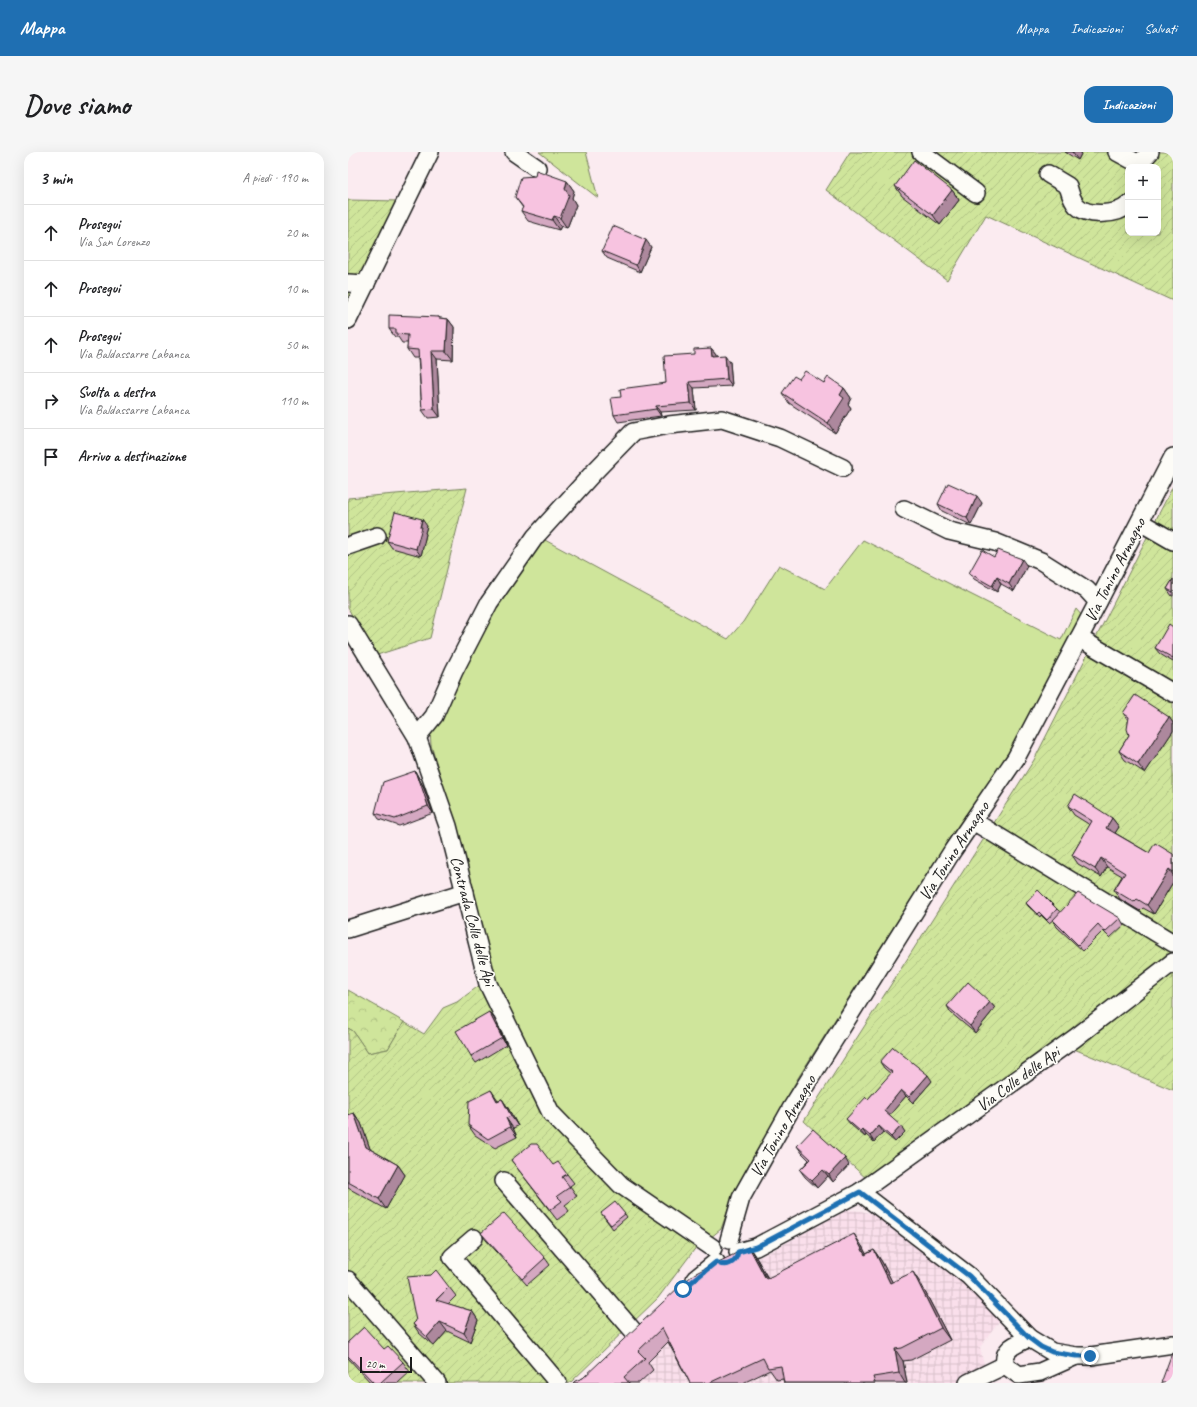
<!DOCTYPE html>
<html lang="it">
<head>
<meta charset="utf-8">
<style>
  :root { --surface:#fff; --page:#f6f6f6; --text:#202124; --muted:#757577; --line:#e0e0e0; --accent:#1f6fb2 }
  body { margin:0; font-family:Caveat,sans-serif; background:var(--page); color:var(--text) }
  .controls { position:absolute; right:12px; top:12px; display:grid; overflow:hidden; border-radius:8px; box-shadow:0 4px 16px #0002 }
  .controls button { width:36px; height:36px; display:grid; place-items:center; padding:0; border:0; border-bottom:1px solid var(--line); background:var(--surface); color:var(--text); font:20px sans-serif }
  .scale { position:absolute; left:12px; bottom:10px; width:52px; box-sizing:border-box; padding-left:4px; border:2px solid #1c1c1c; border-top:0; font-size:11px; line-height:14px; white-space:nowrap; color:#1c1c1c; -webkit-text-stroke:3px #fdfcf7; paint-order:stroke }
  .stop { position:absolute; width:12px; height:12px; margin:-9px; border:3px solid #1f6fb2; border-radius:50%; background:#fff }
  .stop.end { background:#1f6fb2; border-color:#fff; box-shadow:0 1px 4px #0008 }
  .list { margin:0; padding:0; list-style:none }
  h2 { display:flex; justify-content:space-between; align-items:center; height:52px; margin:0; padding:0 16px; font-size:17px }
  h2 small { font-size:13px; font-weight:400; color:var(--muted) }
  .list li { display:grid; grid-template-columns:26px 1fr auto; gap:12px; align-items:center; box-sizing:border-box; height:56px; padding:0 16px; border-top:1px solid var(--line) }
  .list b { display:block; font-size:15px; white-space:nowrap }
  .list p { margin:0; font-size:13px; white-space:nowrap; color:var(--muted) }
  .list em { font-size:13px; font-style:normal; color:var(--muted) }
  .icon { flex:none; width:22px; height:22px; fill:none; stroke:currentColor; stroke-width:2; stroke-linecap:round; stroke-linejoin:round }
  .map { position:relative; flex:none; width:825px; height:1231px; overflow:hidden; border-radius:12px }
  header { display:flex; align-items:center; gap:24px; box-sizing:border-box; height:56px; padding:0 20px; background:var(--accent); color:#fff }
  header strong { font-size:19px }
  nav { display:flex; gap:22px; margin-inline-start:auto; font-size:14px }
  .intro { display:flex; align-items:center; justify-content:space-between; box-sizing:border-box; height:96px; padding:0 24px }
  h1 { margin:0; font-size:28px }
  .button { padding:10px 18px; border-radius:12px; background:var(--accent); color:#fff; font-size:14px; font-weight:700 }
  main { display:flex; gap:24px; padding:0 24px }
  aside { flex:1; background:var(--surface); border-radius:12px; box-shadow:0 4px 16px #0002 }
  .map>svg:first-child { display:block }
</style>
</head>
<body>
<header>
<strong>Mappa</strong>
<nav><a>Mappa</a><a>Indicazioni</a><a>Salvati</a></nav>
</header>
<div class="intro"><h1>Dove siamo</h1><a class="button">Indicazioni</a></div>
<main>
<aside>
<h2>3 min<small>A piedi · 190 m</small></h2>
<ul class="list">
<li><svg class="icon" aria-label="ahead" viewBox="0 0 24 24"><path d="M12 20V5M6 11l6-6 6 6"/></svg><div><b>Prosegui</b><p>Via San Lorenzo</p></div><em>20 m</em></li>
<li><svg class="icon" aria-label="ahead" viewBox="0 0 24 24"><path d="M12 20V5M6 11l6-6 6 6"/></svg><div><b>Prosegui</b></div><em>10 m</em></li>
<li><svg class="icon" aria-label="ahead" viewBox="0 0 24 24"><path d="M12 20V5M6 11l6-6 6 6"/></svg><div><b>Prosegui</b><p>Via Baldassarre Labanca</p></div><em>50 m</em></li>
<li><svg class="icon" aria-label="right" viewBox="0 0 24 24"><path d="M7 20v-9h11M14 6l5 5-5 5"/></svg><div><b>Svolta a destra</b><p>Via Baldassarre Labanca</p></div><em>110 m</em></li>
<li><svg class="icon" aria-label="arrive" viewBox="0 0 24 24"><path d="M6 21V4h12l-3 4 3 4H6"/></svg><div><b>Arrivo a destinazione</b></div></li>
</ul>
</aside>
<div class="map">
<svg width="825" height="1231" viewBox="0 0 825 1231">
  <defs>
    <pattern id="industrial-grid" width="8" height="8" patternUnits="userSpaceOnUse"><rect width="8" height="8" fill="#fadfeb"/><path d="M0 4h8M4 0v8" fill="none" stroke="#d6bfc9"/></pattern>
    <pattern id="forest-crowns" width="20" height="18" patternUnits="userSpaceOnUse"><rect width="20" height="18" fill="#cfe59b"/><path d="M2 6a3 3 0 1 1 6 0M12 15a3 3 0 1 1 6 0" fill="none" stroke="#b1c485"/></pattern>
    <pattern id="garden-furrows" width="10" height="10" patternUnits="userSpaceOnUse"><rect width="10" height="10" fill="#cfe59b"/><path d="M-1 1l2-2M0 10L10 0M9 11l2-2" fill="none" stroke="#b1c485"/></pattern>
  </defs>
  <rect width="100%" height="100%" fill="#fbebf0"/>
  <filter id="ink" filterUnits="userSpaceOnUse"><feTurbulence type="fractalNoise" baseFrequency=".025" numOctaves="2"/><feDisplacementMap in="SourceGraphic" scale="8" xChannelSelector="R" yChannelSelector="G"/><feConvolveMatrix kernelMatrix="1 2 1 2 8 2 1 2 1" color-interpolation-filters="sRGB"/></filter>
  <g filter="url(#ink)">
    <polygon fill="url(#industrial-grid)" points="499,1058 513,1059 528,1063 617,1130 654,1166 632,1195 640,1231 246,1231 339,1142 409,1107"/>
    <g fill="#cfe59b" stroke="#76805c">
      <polygon points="191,0 238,0 250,46"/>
      <polygon points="195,387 380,487 395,470 431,413 477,437 515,388 713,488 728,457 735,465 665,595 603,684 450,926 388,1036 373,1077 362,1086 300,1044 275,1024 208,955 146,831 106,670 83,593 82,580 99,551 118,515 139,467"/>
    </g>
    <polygon fill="url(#forest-crowns)" stroke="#76805c" points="0,838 56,870 40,897 20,901 5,879 0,876"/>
    <g fill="url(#garden-furrows)" stroke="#76805c" fill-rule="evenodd">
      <path d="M 502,0 L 825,0 L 825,149 L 638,63 L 599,128 L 478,38 ZM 780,15 L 810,15 L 810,81 L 780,81 Z"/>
      <polygon points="0,48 51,49 0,150"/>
      <polygon points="825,334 825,803 520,1028 456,969 686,608"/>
      <polygon points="119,336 82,486 26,504 0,456 0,346"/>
      <polygon points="825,821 825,938 726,897"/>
      <polygon points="136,830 202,962 349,1094 310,1146 222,1231 0,1231 0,876 5,879 20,901 40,897 56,870 76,882 95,856 109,850"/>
    </g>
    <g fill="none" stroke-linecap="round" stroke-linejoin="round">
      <g stroke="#1c1c1c" stroke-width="20">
        <g id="minor">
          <polyline points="166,0 189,16"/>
          <polyline points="573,0 628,41"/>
          <polyline points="769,0 791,12 802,0"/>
          <path d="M 700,22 L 720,34 C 722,41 724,49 729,54 C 740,65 770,63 780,53"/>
          <polyline points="0,131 18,132"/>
          <polyline points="0,168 82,0"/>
          <polyline points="556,357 601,379 647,390 693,409 739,438 750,450"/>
          <polyline points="792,370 825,389"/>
          <polyline points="0,394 29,384"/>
          <polyline points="0,472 69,585 100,674 140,832 203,961 273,1033 365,1096"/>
          <polyline points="731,486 825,541"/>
          <polyline points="69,585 86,564 106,519 141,451 187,385 246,320 285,280 321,273 374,267 432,286 495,316"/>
          <polyline points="625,669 825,791"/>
          <polyline points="0,777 117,740"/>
          <polyline points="156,1029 288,1182"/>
          <polyline points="512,1040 727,886 825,810"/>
          <polyline points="126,1086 104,1105 210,1231"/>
          <polyline points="381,1088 393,1046 444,955 605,698 668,606 750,450 825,305"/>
          <polyline points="390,1100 408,1095 512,1040 621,1124 681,1186 704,1200 728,1204 743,1204 825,1192"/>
          <polyline points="347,1127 368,1110"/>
          <polyline points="0,1128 89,1231"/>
          <path d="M 681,1186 C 669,1192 654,1196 657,1213 L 671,1223 L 692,1220 L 728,1204"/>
          <polyline points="620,1231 657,1213"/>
        </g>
      </g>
      <use href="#minor" stroke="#fdfcf7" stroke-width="17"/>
    </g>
    <g fill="#d4a8c1" stroke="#1c1c1c">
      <polygon points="717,0 734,0 730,8"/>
      <polygon points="219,29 226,39 224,46 228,53 219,76 213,74 211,78 180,69 173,59 175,56 167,45"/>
      <polygon points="547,34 604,38 611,48 592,73 554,44"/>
      <polygon points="303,95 292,120 259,106 254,99"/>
      <polygon points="91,165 92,166 100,167 106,175 105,208 89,207 92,265 80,266 74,258 70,206 65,206 59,197 60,191 54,191 50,185 47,185 41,177"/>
      <polygon points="363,196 368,202 368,204 382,210 384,234 346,236 348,258 312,260 313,264 270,270 266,263 273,245 318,231 346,202"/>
      <polygon points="451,227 476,231 496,236 503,246 500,252 503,256 487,281 441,251 434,241"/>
      <polygon points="634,351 623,373 594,359 590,352"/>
      <polygon points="79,374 77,381 78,382 73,404 44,396 39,389"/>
      <polygon points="646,405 679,414 666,439 653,432 649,440 626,427 621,421"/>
      <polygon points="825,427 825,444 824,444 819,437"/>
      <polygon points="825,475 825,510 812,502 807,496"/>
      <polygon points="775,561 821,565 825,571 825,579 797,621 777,608 771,599 781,583 780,568"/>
      <polygon points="67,619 75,634 85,661 51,674 31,667 27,661"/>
      <polygon points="720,654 764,666 771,675 767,681 801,701 825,702 825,730 806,762 795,756 792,759 772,747 766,738 774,724 759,715 753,725 730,712 724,703 742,673 726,663"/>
      <polygon points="678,751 709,757 712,760 772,766 776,773 762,786 755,779 735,799 709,775 705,768 701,771 693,763 692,765 680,754"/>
      <polygon points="642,850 647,856 627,881 603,861 599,854"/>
      <polygon points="141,860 146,866 158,893 128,911 123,904"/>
      <polygon points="532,910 584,929 565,951 558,944 541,963 557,980 547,990 535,980 526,990 518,983 517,985 503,973 498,967 520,947 543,922 536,916"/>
      <polygon points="154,947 160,956 170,974 165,976 169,985 147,996 127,983 120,973 150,948"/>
      <polygon points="6,961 13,971 22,997 50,1013 57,1023 38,1057 0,1036 0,963"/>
      <polygon points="449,994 501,1013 485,1030 480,1024 469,1036 457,1025 452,1018 461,1008 454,1001"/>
      <polygon points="163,1008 205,1013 219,1022 226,1031 222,1034 229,1044 217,1053 221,1059 209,1068"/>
      <polygon points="253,1061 277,1062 279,1065 265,1077"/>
      <polygon points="133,1081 197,1106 202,1113 179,1133 138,1088"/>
      <polygon points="514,1094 518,1102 526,1098 534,1110 544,1130 573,1132 602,1188 563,1208 555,1209 559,1231 436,1231 435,1227 429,1228 422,1218 395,1231 342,1231 320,1190 300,1210 305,1218 291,1231 225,1231 235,1226 401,1095 409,1107 420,1126"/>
      <polygon points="101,1135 108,1144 100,1152 124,1159 130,1168 122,1190 99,1179 86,1194 71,1181 65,1172"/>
      <polygon points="0,1190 36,1197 55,1210 62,1220 50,1231 23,1231 0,1206"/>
    </g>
    <g fill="#ad889d" stroke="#1c1c1c">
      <polygon points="724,0 734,0 730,8"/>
      <polygon points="219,29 226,39 224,46 228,53 219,76 212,66 217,37"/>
      <polygon points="604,38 611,48 592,73 585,63"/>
      <polygon points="206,64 213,74 211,78 204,68"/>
      <polygon points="298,88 303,95 292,120 288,113"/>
      <polygon points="100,167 106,175 105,208 98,199"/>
      <polygon points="363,196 368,202 368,211 364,204"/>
      <polygon points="83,199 89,207 92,265 86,257"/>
      <polygon points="377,203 382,210 384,234 379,227"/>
      <polygon points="341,230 346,236 348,258 343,251"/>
      <polygon points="496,236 503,246 500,252 503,256 487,281 480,271 492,243"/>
      <polygon points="308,254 312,260 313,264 308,257"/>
      <polygon points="629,344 634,351 623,373 619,366"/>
      <polygon points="74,367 79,374 77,381 78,382 73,404 68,397"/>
      <polygon points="674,407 679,414 666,439 661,432"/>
      <polygon points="649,425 653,432 649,440 644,434"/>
      <polygon points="821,565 825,571 825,579 797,621 790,612"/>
      <polygon points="67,619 75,634 85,661 80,654"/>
      <polygon points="764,666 771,675 765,684 758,676"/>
      <polygon points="753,706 759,715 753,725 747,717"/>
      <polygon points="821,717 825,723 825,730 806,762 799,753"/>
      <polygon points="642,850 647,856 627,881 622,874"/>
      <polygon points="141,860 146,866 158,893 154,886"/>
      <polygon points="580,923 584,929 565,951 561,945"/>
      <polygon points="143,938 150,948 156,959 149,949"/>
      <polygon points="553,938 558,944 540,965 536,959"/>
      <polygon points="154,947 160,956 170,974 163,964"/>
      <polygon points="6,961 13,971 25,1005 18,995"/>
      <polygon points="158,966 165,976 169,985 162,975"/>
      <polygon points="531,974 535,980 526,990 522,984"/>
      <polygon points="553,974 557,980 547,990 543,985"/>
      <polygon points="514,977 518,983 517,985 512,979"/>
      <polygon points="497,1006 501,1013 485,1030 481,1023"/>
      <polygon points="50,1013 57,1023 38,1057 31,1047"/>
      <polygon points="475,1018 480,1024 469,1036 464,1029"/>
      <polygon points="506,1082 514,1094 525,1115 517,1103"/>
      <polygon points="401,1095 409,1107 426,1139 418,1127"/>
      <polygon points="526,1098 534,1110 551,1143 542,1131"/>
      <polygon points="565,1120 573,1132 602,1188 593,1176"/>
      <polygon points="124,1159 130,1168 122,1190 116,1181"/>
      <polygon points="92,1170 99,1179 86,1194 79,1185"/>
      <polygon points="547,1197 555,1209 559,1231 557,1231 551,1221"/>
    </g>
    <g fill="#f7c3e0" stroke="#1c1c1c">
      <polygon points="566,8 604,38 585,63 547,34"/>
      <polygon points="188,18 219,29 217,37 221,43 212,66 206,64 204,68 173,59 175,55 167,45 173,25 187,24"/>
      <polygon points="265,74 298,88 288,113 254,99"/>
      <polygon points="41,163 91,165 91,166 100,167 98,199 83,199 86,257 74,258 70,198 59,197 60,183 48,182 48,177 41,177"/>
      <polygon points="363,196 364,204 377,203 379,227 341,230 343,251 308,254 308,257 266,263 263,246 273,245 272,237 318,231 316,204 346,202 346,197"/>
      <polygon points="457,219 476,231 480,225 496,236 492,243 496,246 480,271 434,241 446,224 451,227"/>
      <polygon points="600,331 629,344 619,366 590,352"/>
      <polygon points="47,360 74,367 72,375 74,375 68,397 39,389"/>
      <polygon points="634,398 646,405 650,398 674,407 661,432 649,425 644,434 621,421"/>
      <polygon points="825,427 825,440 819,437"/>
      <polygon points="821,472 825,475 825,506 807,496"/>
      <polygon points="787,543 821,565 790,612 771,599 781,583 779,577 781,565 775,561"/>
      <polygon points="67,619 70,628 71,627 80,654 47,667 27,661 35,630"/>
      <polygon points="727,642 764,666 758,676 801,701 807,691 825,702 825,720 821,717 799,753 789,747 786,750 766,738 777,721 753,706 747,717 724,703 744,669 720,654"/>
      <polygon points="690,738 709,757 699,768 691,760 689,762 678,751"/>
      <polygon points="730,741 772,766 757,780 750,772 730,793 705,768"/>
      <polygon points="620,830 642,850 622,874 599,854"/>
      <polygon points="141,860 154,886 123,904 108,879"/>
      <polygon points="545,895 580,923 561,945 553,938 536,959 553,974 543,985 531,974 522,984 514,977 512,979 498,967 518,945 520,947 544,920 532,910"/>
      <polygon points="143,938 149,949 154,947 163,964 158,966 162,975 140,987 120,973 121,949"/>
      <polygon points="6,961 18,995 50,1013 31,1047 0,1030 0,963"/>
      <polygon points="465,977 497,1006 481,1023 475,1018 464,1029 452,1018 463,1007 449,994"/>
      <polygon points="183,992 189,992 205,1013 210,1010 219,1022 214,1025 222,1035 209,1044 214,1049 202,1058 163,1008"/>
      <polygon points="267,1050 277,1062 263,1073 253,1061"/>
      <polygon points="156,1061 197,1106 174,1127 133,1081"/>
      <polygon points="506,1082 517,1103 526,1098 542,1131 565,1120 593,1176 554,1196 547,1197 551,1221 525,1225 527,1231 436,1231 433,1214 420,1216 415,1206 361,1231 342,1231 314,1176 290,1199 297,1206 276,1225 281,1231 225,1231 227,1229 235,1226 333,1133 346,1122 401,1095 418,1127"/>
      <polygon points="88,1118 101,1135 88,1148 124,1159 116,1181 92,1170 79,1185 65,1172 68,1169 59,1125 83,1123"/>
      <polygon points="16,1175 36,1197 40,1194 55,1210 32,1231 26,1231 0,1204 0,1190"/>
      <polygon points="824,1201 825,1201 825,1231 813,1231"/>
    </g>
  </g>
  <g fill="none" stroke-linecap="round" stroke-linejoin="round" filter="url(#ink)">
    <path stroke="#1f6fb2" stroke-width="5" d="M 335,1137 L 368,1110 C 378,1116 388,1111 390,1100 L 408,1095 L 512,1040 L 621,1124 L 681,1186 L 693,1195 L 704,1200 L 728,1204 L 742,1204"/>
  </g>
  <g text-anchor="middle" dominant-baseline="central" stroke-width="3.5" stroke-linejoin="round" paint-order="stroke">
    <g font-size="17" fill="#1c1c1c" stroke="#fdfcf7">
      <text transform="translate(767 418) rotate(-63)">Via Tonino Armagno</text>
      <text transform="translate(606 699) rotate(-57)">Via Tonino Armagno</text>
      <text transform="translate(125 769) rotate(75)">Contrada Colle delle Api</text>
      <text transform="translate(670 927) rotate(-36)">Via Colle delle Api</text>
      <text transform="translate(435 974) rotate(-60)">Via Tonino Armagno</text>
    </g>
  </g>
</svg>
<div class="controls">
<button>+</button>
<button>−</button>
</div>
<div class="scale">20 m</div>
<div class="stop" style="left:335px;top:1137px"></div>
<div class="stop end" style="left:742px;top:1204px"></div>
</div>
</main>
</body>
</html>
